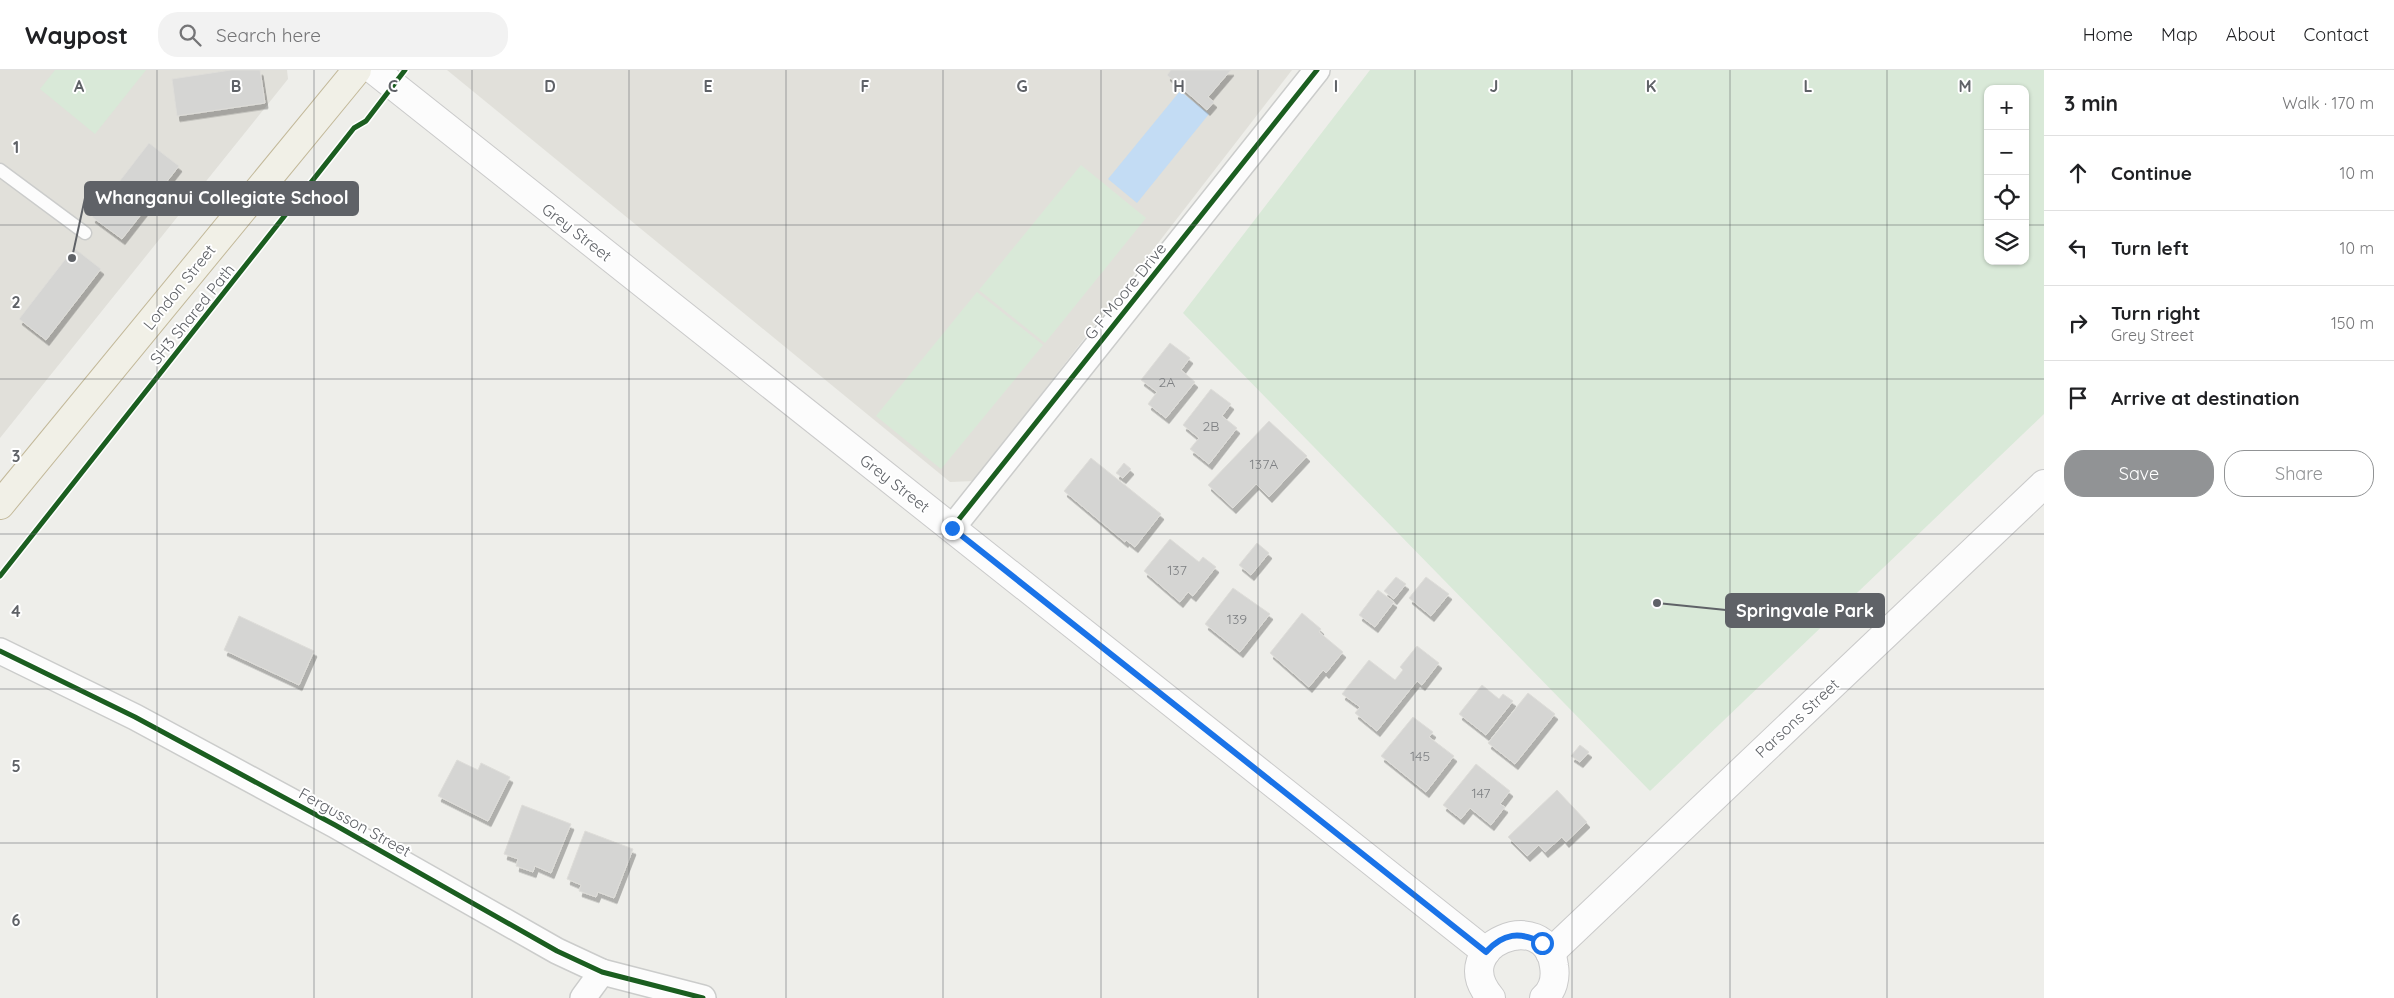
<!DOCTYPE html>
<html lang="en">
<head>
<meta charset="utf-8">
<style>
  :root { --surface:#fff; --page:#f2f2f2; --text:#202124; --muted:#757577; --line:#e0e0e0; --accent:#919395 }
  body { margin:0; font-family:Quicksand,sans-serif; background:var(--page); color:var(--text) }
  .controls { position:absolute; right:15px; top:15px; display:grid; overflow:hidden; border-radius:10px; box-shadow:0 1px 4px #0004 }
  .controls button { width:45px; height:45px; display:grid; place-items:center; padding:0; border:0; border-bottom:1px solid var(--line); background:var(--surface); color:var(--text); font:25px sans-serif }
  .stop { position:absolute; width:15px; height:15px; margin:-11px; border:4px solid #1a73e8; border-radius:50%; background:#fff }
  .stop.end { background:#1a73e8; border-color:#fff; box-shadow:0 1px 5px #0008 }
  .list { margin:0; padding:0; list-style:none }
  h2 { display:flex; justify-content:space-between; align-items:center; height:65px; margin:0; padding:0 20px; font-size:21px }
  h2 small { font-size:16px; font-weight:400; color:var(--muted) }
  .list li { display:grid; grid-template-columns:32px 1fr auto; gap:15px; align-items:center; box-sizing:border-box; height:75px; padding:0 20px; border-top:1px solid var(--line) }
  .list b { display:block; font-size:19px; white-space:nowrap }
  .list p { margin:0; font-size:16px; white-space:nowrap; color:var(--muted) }
  .list em { font-size:16px; font-style:normal; color:var(--muted) }
  .actions { display:flex; gap:10px; padding:15px 20px }
  .actions a { flex:1; padding:11px 0; border:1px solid var(--accent); border-radius:20px; text-align:center; font-size:18px; color:var(--accent) }
  .actions .main { background:var(--accent); color:#fff }
  .icon { flex:none; width:28px; height:28px; fill:none; stroke:currentColor; stroke-width:2; stroke-linecap:round; stroke-linejoin:round }
  .map { position:relative; flex:none; width:2044px; height:928px; overflow:hidden }
  header { display:flex; align-items:center; gap:30px; box-sizing:border-box; height:70px; padding:0 25px; background:var(--surface); border-bottom:1px solid var(--line) }
  header strong { font-size:24px }
  nav { display:flex; gap:28px; margin-inline-start:auto; font-size:18px }
  .search { width:350px; height:45px; background:var(--page); display:flex; align-items:center; gap:12px; box-sizing:border-box; padding:0 18px; border-radius:20px; color:var(--muted); font-size:19px }
  main { display:flex }
  aside { flex:1; background:var(--surface) }
  .map>svg:first-child { display:block }
</style>
</head>
<body>
<header>
<strong>Waypost</strong>
<div class="search"><svg class="icon" aria-label="search" viewBox="0 0 24 24"><circle cx="10" cy="10" r="6"/><path d="M15 15l6 6"/></svg>Search here</div>
<nav><a>Home</a><a>Map</a><a>About</a><a>Contact</a></nav>
</header>
<main>
<div class="map">
<svg width="2044" height="928" viewBox="0 0 2044 928">
  <defs>
    <filter id="shadow"><feDropShadow dx="3" dy="5.5" stdDeviation="0" flood-color="#0004"/></filter>
  </defs>
  <rect width="100%" height="100%" fill="#eeeeea"/>
  <g fill="#e1e0da">
    <polygon points="0,0 287,0 288,9 0,368"/>
    <polygon points="447,0 1292,0 974,411 950,412"/>
  </g>
  <g fill="#d9e9d8" fill-rule="evenodd">
    <polygon points="55,0 146,0 95,64 40,19"/>
    <path d="M 1370,0 L 2044,0 L 2044,344 L 1650,721 L 1183,243 ZM 1988,19 L 2025,19 L 2025,191 L 1988,191 Z"/>
    <polygon points="1081,95 1146,148 1045,273 979,220"/>
    <polygon points="977,222 1043,275 941,399 876,346"/>
  </g>
  <polygon fill="#c3dcf4" points="1180,21 1209,44 1137,133 1108,109"/>
  <g fill="#d5d5d3" stroke="#deddd9" filter="url(#shadow)">
    <polygon points="231,0 260,0 265,33 177,46 172,9"/>
    <polygon points="1171,0 1231,0 1208,27 1214,32 1207,40 1167,5"/>
    <polygon points="149,73 179,96 122,169 92,147"/>
    <polygon points="74,178 101,199 46,270 19,249"/>
    <polygon points="1170,273 1190,288 1181,300 1195,312 1166,348 1148,334 1157,322 1141,310"/>
    <polygon points="1211,319 1231,334 1222,346 1237,358 1209,394 1190,379 1199,368 1183,355"/>
    <polygon points="1269,351 1307,386 1269,427 1256,414 1233,438 1208,415"/>
    <polygon points="1091,388 1161,444 1135,477 1126,470 1125,472 1064,421"/>
    <polygon points="1124,393 1131,399 1123,408 1116,403"/>
    <polygon points="1170,469 1199,492 1203,487 1216,497 1193,526 1188,522 1180,532 1144,501"/>
    <polygon points="1257,473 1269,483 1251,505 1239,495"/>
    <polygon points="1396,507 1406,514 1394,529 1384,521"/>
    <polygon points="1426,507 1449,524 1431,546 1409,528"/>
    <polygon points="1233,518 1270,544 1240,582 1205,554"/>
    <polygon points="1378,520 1394,532 1375,557 1359,545"/>
    <polygon points="1302,543 1321,559 1319,562 1343,582 1326,603 1323,600 1309,617 1270,583"/>
    <polygon points="239,546 314,581 299,615 224,580"/>
    <polygon points="1417,576 1439,593 1422,615 1417,611 1377,661 1355,643 1360,637 1342,624 1369,590 1395,610 1403,600 1400,597"/>
    <polygon points="1482,615 1499,629 1503,624 1513,631 1486,665 1459,644"/>
    <polygon points="1528,623 1555,644 1515,694 1488,673"/>
    <polygon points="1413,647 1433,662 1429,667 1454,686 1426,722 1381,686"/>
    <polygon points="1580,675 1589,682 1580,692 1571,686"/>
    <polygon points="457,690 478,700 481,693 510,707 488,751 438,726"/>
    <polygon points="1476,694 1510,721 1500,734 1505,737 1491,755 1470,738 1461,749 1443,735"/>
    <polygon points="1557,720 1587,752 1566,772 1562,767 1545,782 1539,775 1527,786 1508,767"/>
    <polygon points="522,735 571,754 551,803 535,796 533,802 516,796 518,789 504,784"/>
    <polygon points="585,761 633,779 614,828 598,822 596,827 579,821 581,815 567,809"/>
  </g>
  <g fill="none" stroke-linecap="round" stroke-linejoin="round">
    <g stroke="#cbcccb" stroke-width="15">
      <polyline id="service" points="0,100 85,163"/>
    </g>
    <g stroke="#cbcccb" stroke-width="28">
      <g id="minor">
        <polyline points="952,458 1317,0"/>
        <polyline points="0,581 135,647 335,755 557,881 602,902 703,928"/>
        <polyline points="583,928 602,902"/>
      </g>
    </g>
    <g stroke="#cacaca" stroke-width="30">
      <g id="secondary">
        <polyline points="374,0 1486,882"/>
        <polyline points="1550,883 2044,414"/>
        <path d="M 1491,928 C 1445,875 1547,835 1554,896 C 1556,908 1553,920 1544,928"/>
      </g>
    </g>
    <g stroke="#c3b99a" stroke-width="30">
      <polyline id="trunk" points="0,435 357,0"/>
    </g>
    <use href="#service" stroke="#fcfcfc" stroke-width="12"/>
    <use href="#minor" stroke="#fcfcfc" stroke-width="25"/>
    <use href="#secondary" stroke="#fcfcfc" stroke-width="28"/>
    <use href="#trunk" stroke="#f1f0e7" stroke-width="28"/>
    <g stroke="#fff" stroke-width="8">
      <g id="cycleway">
        <polyline points="952,458 1317,0"/>
        <polyline points="0,506 354,58 366,51 405,0"/>
        <polyline points="0,581 135,647 335,755 557,881 602,902 703,928"/>
      </g>
    </g>
    <use href="#cycleway" stroke="#1b5e20" stroke-width="5"/>
  </g>
  <g fill="none" stroke-linecap="round" stroke-linejoin="round">
    <path stroke="#1a73e8" stroke-width="6" d="M 952,458 L 1486,882 C 1503,863 1520,861 1542,873"/>
  </g>
  <path fill="none" stroke="#5f6267" stroke-width="1" stroke-opacity="0.55" d="M 157,0 L 157,928M 314,0 L 314,928M 472,0 L 472,928M 629,0 L 629,928M 786,0 L 786,928M 943,0 L 943,928M 1101,0 L 1101,928M 1258,0 L 1258,928M 1415,0 L 1415,928M 1572,0 L 1572,928M 1730,0 L 1730,928M 1887,0 L 1887,928M 0,155 L 1988,155M 2025,155 L 2044,155M 0,309 L 2044,309M 0,464 L 2044,464M 0,619 L 2044,619M 0,773 L 2044,773"/>
  <g text-anchor="middle" dominant-baseline="central" stroke-width="4" stroke-linejoin="round" paint-order="stroke">
    <g font-size="14" fill="#7e8083">
      <text x="1167" y="312">2A</text>
      <text x="1211" y="356">2B</text>
      <text x="1264" y="394">137A</text>
      <text x="1177" y="500">137</text>
      <text x="1237" y="549">139</text>
      <text x="1420" y="686">145</text>
      <text x="1481" y="723">147</text>
    </g>
    <g font-size="16" fill="#5f6267" stroke="#fff">
      <text transform="translate(577 162) rotate(38)">Grey Street</text>
      <text transform="translate(179 217) rotate(-51)">London Street</text>
      <text transform="translate(1125 221) rotate(-51)">G F Moore Drive</text>
      <text transform="translate(192 244) rotate(-51)">SH3 Shared Path</text>
      <text transform="translate(895 413) rotate(38)">Grey Street</text>
      <text transform="translate(1797 648) rotate(-43)">Parsons Street</text>
      <text transform="translate(355 752) rotate(29)">Fergusson Street</text>
    </g>
  </g>
  <g font-size="16" text-anchor="middle" font-weight="bold" fill="#5f6267" stroke="#fff" stroke-width="4" stroke-linejoin="round" paint-order="stroke">
    <text x="79" y="22">A</text>
    <text x="236" y="22">B</text>
    <text x="393" y="22">C</text>
    <text x="550" y="22">D</text>
    <text x="708" y="22">E</text>
    <text x="865" y="22">F</text>
    <text x="1022" y="22">G</text>
    <text x="1179" y="22">H</text>
    <text x="1336" y="22">I</text>
    <text x="1494" y="22">J</text>
    <text x="1651" y="22">K</text>
    <text x="1808" y="22">L</text>
    <text x="1965" y="22">M</text>
    <text x="16" y="83">1</text>
    <text x="16" y="238">2</text>
    <text x="16" y="392">3</text>
    <text x="16" y="547">4</text>
    <text x="16" y="702">5</text>
    <text x="16" y="856">6</text>
  </g>
  <path fill="none" stroke="#5f6267" stroke-width="2" d="M72 188L85 128M1657 533L1726 540"/>
  <g fill="#5f6267" stroke="#fff" stroke-width="2">
    <circle cx="72" cy="188" r="5"/>
    <circle cx="1657" cy="533" r="5"/>
  </g>
  <g fill="#5f6267" stroke="#5f6267" stroke-width="2">
    <rect x="85" y="112" width="273" height="33" rx="5"/>
    <rect x="1726" y="524" width="158" height="33" rx="5"/>
  </g>
  <g font-size="18" text-anchor="middle" font-weight="bold" fill="#fff">
    <text x="222" y="134">Whanganui Collegiate School</text>
    <text x="1805" y="547">Springvale Park</text>
  </g>
</svg>
<div class="controls">
<button>+</button>
<button>−</button>
<button><svg class="icon" aria-label="locate" viewBox="0 0 24 24"><circle cx="12" cy="12" r="6"/><path d="M12 2v4M12 18v4M2 12h4M18 12h4"/></svg></button>
<button><svg class="icon" aria-label="layers" viewBox="0 0 24 24"><path d="M12 4l9 5-9 5-9-5zM3 14l9 5 9-5"/></svg></button>
</div>
<div class="stop" style="left:1542px;top:873px"></div>
<div class="stop end" style="left:952px;top:458px"></div>
</div>
<aside>
<h2>3 min<small>Walk · 170 m</small></h2>
<ul class="list">
<li><svg class="icon" aria-label="ahead" viewBox="0 0 24 24"><path d="M12 20V5M6 11l6-6 6 6"/></svg><div><b>Continue</b></div><em>10 m</em></li>
<li><svg class="icon" aria-label="left" viewBox="0 0 24 24"><path d="M17 20v-9H6M10 6l-5 5 5 5"/></svg><div><b>Turn left</b></div><em>10 m</em></li>
<li><svg class="icon" aria-label="right" viewBox="0 0 24 24"><path d="M7 20v-9h11M14 6l5 5-5 5"/></svg><div><b>Turn right</b><p>Grey Street</p></div><em>150 m</em></li>
<li><svg class="icon" aria-label="arrive" viewBox="0 0 24 24"><path d="M6 21V4h12l-3 4 3 4H6"/></svg><div><b>Arrive at destination</b></div></li>
</ul>
<div class="actions"><a class="main">Save</a><a>Share</a></div>
</aside>
</main>
</body>
</html>
